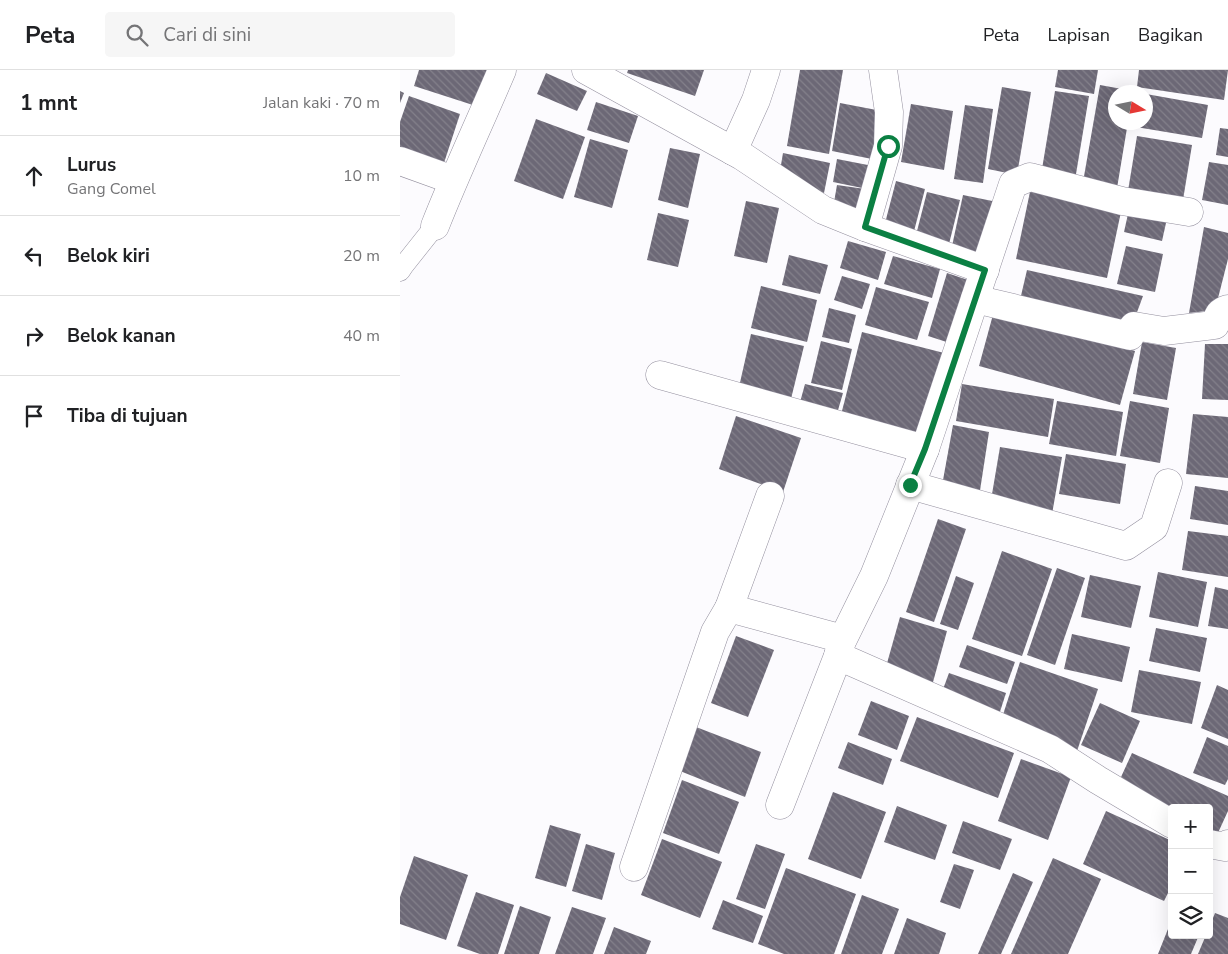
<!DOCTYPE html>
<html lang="id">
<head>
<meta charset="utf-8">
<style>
  :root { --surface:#fff; --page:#f6f6f6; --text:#202124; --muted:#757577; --line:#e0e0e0 }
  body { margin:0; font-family:"Nunito Sans",sans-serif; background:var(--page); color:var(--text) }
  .controls { position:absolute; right:15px; bottom:15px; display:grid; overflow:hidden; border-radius:5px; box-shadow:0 5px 20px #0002 }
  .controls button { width:45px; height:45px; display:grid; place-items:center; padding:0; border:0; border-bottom:1px solid var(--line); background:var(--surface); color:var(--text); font:25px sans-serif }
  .compass { position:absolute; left:708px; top:15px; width:45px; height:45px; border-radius:50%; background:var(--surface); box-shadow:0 5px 20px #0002; rotate:100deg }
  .stop { position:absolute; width:15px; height:15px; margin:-11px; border:4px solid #0b8043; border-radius:50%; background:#fff }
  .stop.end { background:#0b8043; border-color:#fff; box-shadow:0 1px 5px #0008 }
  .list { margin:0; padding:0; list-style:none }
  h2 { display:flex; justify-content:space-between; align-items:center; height:65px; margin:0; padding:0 20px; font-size:21px }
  h2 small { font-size:16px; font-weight:400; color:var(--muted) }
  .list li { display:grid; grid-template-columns:32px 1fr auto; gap:15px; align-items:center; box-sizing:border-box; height:80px; padding:0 20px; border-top:1px solid var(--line) }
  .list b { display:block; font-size:19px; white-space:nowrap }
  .list p { margin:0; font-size:16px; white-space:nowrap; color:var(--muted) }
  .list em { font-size:16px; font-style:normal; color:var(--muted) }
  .icon { flex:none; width:28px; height:28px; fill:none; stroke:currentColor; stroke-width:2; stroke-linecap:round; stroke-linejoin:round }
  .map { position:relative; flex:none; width:828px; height:884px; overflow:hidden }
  header { display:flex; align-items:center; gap:30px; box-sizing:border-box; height:70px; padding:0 25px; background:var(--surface); border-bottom:1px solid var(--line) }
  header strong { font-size:24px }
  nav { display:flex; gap:28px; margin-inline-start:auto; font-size:18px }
  .search { width:350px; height:45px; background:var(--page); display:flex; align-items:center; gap:12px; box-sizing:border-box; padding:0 18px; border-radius:5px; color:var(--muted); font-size:19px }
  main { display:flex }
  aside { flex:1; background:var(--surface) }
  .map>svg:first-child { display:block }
</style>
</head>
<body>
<header>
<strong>Peta</strong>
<div class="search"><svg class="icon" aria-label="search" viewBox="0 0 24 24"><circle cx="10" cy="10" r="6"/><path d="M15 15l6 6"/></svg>Cari di sini</div>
<nav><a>Peta</a><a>Lapisan</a><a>Bagikan</a></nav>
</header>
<main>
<aside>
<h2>1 mnt<small>Jalan kaki · 70 m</small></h2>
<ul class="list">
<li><svg class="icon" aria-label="ahead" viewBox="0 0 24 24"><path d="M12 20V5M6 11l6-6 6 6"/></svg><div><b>Lurus</b><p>Gang Comel</p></div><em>10 m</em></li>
<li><svg class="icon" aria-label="left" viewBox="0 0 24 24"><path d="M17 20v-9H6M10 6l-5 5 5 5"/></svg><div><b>Belok kiri</b></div><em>20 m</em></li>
<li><svg class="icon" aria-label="right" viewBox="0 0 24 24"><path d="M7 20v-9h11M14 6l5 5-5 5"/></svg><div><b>Belok kanan</b></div><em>40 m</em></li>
<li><svg class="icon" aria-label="arrive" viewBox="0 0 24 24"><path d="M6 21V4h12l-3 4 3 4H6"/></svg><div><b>Tiba di tujuan</b></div></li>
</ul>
</aside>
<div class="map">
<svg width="828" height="884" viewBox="0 0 828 884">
  <defs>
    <pattern id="building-back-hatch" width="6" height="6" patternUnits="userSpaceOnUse" patternTransform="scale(1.25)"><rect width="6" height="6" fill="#6c6876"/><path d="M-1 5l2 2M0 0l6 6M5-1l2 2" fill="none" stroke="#84818b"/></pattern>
  </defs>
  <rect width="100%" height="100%" fill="#fcfbfe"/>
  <g fill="url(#building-back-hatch)">
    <polygon points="19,0 87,0 76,36 14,16"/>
    <polygon points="228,0 304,0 295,26 227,3"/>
    <polygon points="400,0 443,0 429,84 387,76"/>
    <polygon points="658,0 698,0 694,24 655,17"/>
    <polygon points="739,0 828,0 824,30 737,17"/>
    <polygon points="146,3 187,21 177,41 137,24"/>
    <polygon points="700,15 733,21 733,22 716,22 716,52 728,52 717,118 683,112"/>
    <polygon points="602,17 631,22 617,105 588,99"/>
    <polygon points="0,21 4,23 0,33"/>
    <polygon points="655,21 689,26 675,110 641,105"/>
    <polygon points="746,24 808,35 802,68 736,57 737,52 746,52"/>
    <polygon points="9,26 60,44 42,99 0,85 0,52"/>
    <polygon points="196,32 238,46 229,73 187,60"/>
    <polygon points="440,33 487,42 477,90 432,81"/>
    <polygon points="511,34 553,41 544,100 501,92"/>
    <polygon points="565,35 593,39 583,113 554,109"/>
    <polygon points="136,49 185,67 163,129 114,111"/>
    <polygon points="820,58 828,59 828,87 816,85"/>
    <polygon points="737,66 792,75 782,136 727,127"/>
    <polygon points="190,69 228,80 212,138 174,127"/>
    <polygon points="270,78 300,84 288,138 258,130"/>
    <polygon points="383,83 430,93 424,123 379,107"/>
    <polygon points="437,89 478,97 472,120 433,112"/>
    <polygon points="809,92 828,95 828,135 802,130"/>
    <polygon points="496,111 525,119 513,165 484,157"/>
    <polygon points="437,115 472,120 468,144 433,138"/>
    <polygon points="631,117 722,137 707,208 616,189"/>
    <polygon points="527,122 560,130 549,174 516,165"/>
    <polygon points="563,125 602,133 587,184 552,176"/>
    <polygon points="346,131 379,138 367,193 334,186"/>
    <polygon points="730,135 768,144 762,171 724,162"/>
    <polygon points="258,143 289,150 278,197 247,190"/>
    <polygon points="804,157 828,163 828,189 815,240 789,243"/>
    <polygon points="448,171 486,182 478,210 440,198"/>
    <polygon points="726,176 763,184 755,222 717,214"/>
    <polygon points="389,185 428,195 420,224 382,215"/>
    <polygon points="493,186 540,199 532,228 484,214"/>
    <polygon points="627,200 743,226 733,253 620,230"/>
    <polygon points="547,203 577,213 559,276 528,266"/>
    <polygon points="442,206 470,214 462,239 434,230"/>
    <polygon points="361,216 417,230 407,272 351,258"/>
    <polygon points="476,217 529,232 517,270 465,255"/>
    <polygon points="429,238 456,245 449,273 422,267"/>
    <polygon points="594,241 735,281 720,335 579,296"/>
    <polygon points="462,262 548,284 527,367 441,345"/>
    <polygon points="351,264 404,276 390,333 339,317"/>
    <polygon points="421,271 452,279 442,320 411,313"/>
    <polygon points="742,272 776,278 767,330 733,324"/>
    <polygon points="805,274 828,274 828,330 802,329"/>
    <polygon points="405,314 443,323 436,347 399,336"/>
    <polygon points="562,314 654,329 648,367 556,351"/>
    <polygon points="657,331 723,342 716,386 649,374"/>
    <polygon points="730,331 769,338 760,393 720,386"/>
    <polygon points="793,344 828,347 828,408 786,404"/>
    <polygon points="336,346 401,368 383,422 319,399"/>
    <polygon points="553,355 589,362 579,427 541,421"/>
    <polygon points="600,377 662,387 651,450 590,436"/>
    <polygon points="666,384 726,394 720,434 659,424"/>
    <polygon points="795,416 828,421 828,455 790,449"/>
    <polygon points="538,449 566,459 534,552 506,542"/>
    <polygon points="788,461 828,466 828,507 782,500"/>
    <polygon points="602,481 652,499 622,586 572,569"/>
    <polygon points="657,498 685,508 655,595 627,585"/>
    <polygon points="758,502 807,512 798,557 749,547"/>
    <polygon points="690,505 741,516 731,558 681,547"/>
    <polygon points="556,506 574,513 558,560 540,554"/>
    <polygon points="815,517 828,520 828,559 808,556"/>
    <polygon points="500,547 547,561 530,623 484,604"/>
    <polygon points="756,558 807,568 800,602 749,591"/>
    <polygon points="672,564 730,577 722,612 664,599"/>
    <polygon points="336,566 374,580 348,647 311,633"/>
    <polygon points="567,575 615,592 607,614 559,597"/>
    <polygon points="620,592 698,619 677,681 600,654"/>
    <polygon points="739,600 801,612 792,654 731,642"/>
    <polygon points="549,603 606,623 596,654 539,630"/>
    <polygon points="817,615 828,620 828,669 801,658"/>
    <polygon points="471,631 509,646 497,680 458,665"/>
    <polygon points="700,633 740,651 722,693 681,675"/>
    <polygon points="517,647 614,683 598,728 500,691"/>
    <polygon points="296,657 361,682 345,727 280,701"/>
    <polygon points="807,667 828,676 828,709 825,715 793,703"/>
    <polygon points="448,672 492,689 483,715 438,698"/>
    <polygon points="732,683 828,726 828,741 817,765 809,761 809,738 772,738 772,744 716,718"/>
    <polygon points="621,689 671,707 648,770 598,751"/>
    <polygon points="282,710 339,732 319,784 263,763"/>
    <polygon points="433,722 486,742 461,809 408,789"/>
    <polygon points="497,736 547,755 535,790 484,772"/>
    <polygon points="706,741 772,771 772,815 764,831 683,794"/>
    <polygon points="563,751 612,769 600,800 552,783"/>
    <polygon points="150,755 181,764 166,817 135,808"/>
    <polygon points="262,769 322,792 300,848 241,825"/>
    <polygon points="186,774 215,783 202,830 172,821"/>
    <polygon points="356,774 385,784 365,839 336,829"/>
    <polygon points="14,786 68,805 46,870 0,854 0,827"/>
    <polygon points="653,788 701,809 668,884 611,884"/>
    <polygon points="554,794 574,800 560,839 540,832"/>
    <polygon points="386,798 456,824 434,884 384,884 358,874"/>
    <polygon points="613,803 633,812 601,884 578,884"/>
    <polygon points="76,822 114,835 98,884 80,884 57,876"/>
    <polygon points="462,825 499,839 482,884 441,884"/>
    <polygon points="323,830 363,846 353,873 312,859"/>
    <polygon points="120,836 151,847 139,884 104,884"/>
    <polygon points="172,837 206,848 193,884 155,884"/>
    <polygon points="815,843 828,848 828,884 798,884 806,865 809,865 809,858"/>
    <polygon points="507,848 546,863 539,884 494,884"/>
    <polygon points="772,849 772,865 799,865 791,884 758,884"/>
    <polygon points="214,857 251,871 246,884 204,884"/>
  </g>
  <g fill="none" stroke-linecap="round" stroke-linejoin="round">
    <g stroke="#938f9e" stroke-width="21">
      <polyline id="service" points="0,201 4,195 35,156"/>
    </g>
    <g stroke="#938f9e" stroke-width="29">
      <g id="minor">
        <polyline points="186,0 342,86 423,140 465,157 585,200"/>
        <polyline points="333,81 356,30 366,0"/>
        <polyline points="0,91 53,110"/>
        <path d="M 35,156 C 56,103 80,52 102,0"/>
        <polyline points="465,157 488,76 489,42 483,0"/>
        <path d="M 575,229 L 730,266 L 733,257 L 734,256 L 764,261 L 814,255 L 815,255 C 818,246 818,242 828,239"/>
        <polyline points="260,305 525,379"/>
        <polyline points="510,415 726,476 754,457 768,413"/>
        <polyline points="329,538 370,426"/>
        <polyline points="438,586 650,679 698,710 772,754"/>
        <polyline points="380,735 438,586 442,570"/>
        <polyline points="809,774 825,777 828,774"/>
        <polyline points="234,797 315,562 329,538 443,569 474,506 525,379 613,114 630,107 722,131 789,142"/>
      </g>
    </g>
    <use href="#service" stroke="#fff" stroke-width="20"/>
    <use href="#minor" stroke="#fff" stroke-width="28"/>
  </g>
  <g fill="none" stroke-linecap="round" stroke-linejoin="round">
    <polyline stroke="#0b8043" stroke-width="6" points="488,76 465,157 585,200 525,379 510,415"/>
  </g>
</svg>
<div class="controls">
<button>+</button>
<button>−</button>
<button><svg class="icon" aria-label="layers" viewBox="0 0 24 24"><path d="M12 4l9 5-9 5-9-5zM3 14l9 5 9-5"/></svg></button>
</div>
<svg class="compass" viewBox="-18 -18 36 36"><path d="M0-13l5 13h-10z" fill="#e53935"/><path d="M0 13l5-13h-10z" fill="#757577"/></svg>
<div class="stop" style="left:488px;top:76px"></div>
<div class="stop end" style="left:510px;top:415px"></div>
</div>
</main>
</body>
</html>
